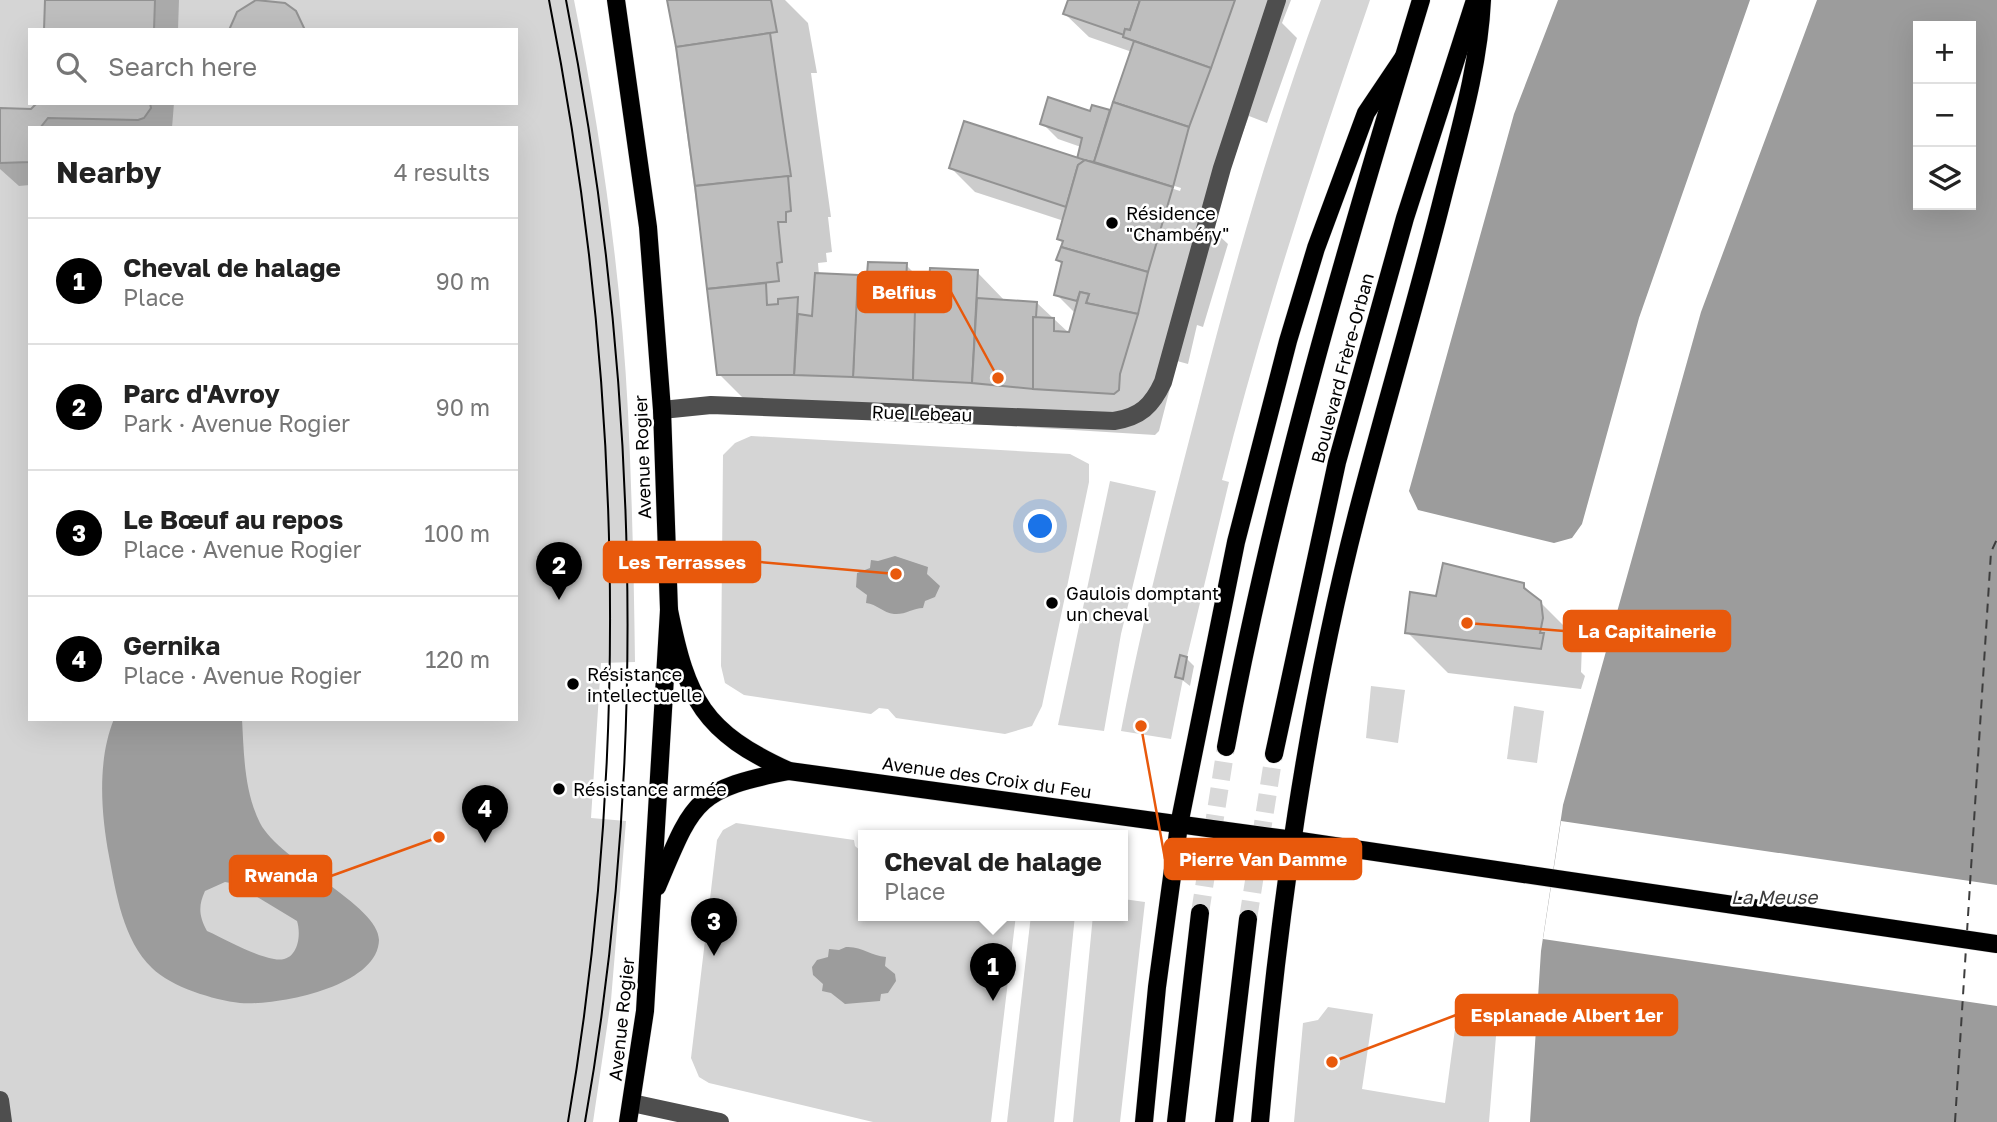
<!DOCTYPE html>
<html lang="en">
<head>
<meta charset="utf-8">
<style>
  :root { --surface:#fff; --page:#f2f2f2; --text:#222; --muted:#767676; --line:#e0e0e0; --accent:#000 }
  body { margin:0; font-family:"Golos Text",sans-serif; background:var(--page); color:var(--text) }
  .controls { position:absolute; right:21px; top:21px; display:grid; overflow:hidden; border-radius:0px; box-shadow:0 7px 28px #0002 }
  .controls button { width:63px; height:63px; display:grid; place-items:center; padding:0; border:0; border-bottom:2px solid var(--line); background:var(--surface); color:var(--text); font:35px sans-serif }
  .you { position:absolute; left:1041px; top:527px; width:24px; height:24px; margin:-18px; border:5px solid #fff; border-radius:50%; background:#1a73e8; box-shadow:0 0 0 10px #1a73e833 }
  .badge { display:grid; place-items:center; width:46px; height:46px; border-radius:50%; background:var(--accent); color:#fff; font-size:23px; font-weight:700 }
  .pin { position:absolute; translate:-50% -58px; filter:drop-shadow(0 2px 4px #0008) }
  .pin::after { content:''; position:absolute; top:37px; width:24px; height:21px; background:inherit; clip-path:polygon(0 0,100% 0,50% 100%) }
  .popup { position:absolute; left:858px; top:830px; width:270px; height:91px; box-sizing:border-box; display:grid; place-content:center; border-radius:0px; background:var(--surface); filter:drop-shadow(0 2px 5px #0005); font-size:23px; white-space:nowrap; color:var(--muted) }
  .popup b { font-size:26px; color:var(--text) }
  .popup::after { content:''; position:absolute; left:50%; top:100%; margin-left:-14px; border:14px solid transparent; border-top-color:var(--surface) }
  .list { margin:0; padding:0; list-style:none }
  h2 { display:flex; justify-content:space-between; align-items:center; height:91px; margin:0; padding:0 28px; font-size:30px }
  h2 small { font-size:23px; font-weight:400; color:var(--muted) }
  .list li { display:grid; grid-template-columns:46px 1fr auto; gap:21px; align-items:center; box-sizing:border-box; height:126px; padding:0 28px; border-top:2px solid var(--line) }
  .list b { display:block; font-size:26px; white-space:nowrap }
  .list p { margin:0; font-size:23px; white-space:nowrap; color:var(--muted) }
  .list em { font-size:23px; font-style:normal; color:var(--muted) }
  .icon { flex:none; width:38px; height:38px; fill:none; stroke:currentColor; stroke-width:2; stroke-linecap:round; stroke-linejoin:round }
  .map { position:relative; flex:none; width:1997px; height:1122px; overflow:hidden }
  .search { position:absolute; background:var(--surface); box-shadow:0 7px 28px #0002; left:28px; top:28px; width:490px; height:77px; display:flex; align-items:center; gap:18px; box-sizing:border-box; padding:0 24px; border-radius:0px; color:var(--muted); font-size:26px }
  .panel { position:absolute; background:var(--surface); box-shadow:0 7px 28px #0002; left:28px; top:126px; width:490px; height:595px; border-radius:0px }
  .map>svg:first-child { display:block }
</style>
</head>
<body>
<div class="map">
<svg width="1997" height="1122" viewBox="0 0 1997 1122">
  <rect width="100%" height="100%" fill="#fff"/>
  <g fill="#d5d5d5" fill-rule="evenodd">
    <path d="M 0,0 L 574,0 C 601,136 621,274 628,412 C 632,495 634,579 635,662 L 601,663 L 591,818 L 626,821 L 611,1000 L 593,1122 L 0,1122 ZM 30,30 L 516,30 L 516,103 L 30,103 ZM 30,128 L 516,128 L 516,719 L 30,719 Z"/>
    <path d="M 1321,0 L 1370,0 C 1315,159 1263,318 1222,480 L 1229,482 L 1187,657 L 1181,655 L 1176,677 L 1183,679 L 1171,739 L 1121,731 C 1142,621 1170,514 1198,406 C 1233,269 1272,132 1321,0 Z"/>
    <polygon points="751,436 1070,454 1089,464 1089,482 1042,706 1032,726 1005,734 896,718 888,709 879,708 871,714 744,695 725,683 721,666 723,455 735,443"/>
    <polygon points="1110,481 1156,491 1121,634 1104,731 1058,725"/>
    <polygon points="1371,686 1405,690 1398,743 1366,738"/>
    <polygon points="1514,706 1544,711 1537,763 1507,759"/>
    <polygon points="736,823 854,840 855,846 863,853 864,915 1016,915 991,1122 873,1122 709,1083 699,1077 691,1058 717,840 723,830"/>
    <polygon points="1123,899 1145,902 1120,1122 1073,1122 1093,915 1122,915"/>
    <polygon points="1031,915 1075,915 1054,1122 1007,1122"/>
    <polygon points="1328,1007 1373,1014 1362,1089 1445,1103 1455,1029 1496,1036 1489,1122 1294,1122 1303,1023 1318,1020"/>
  </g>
  <g fill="#9c9c9c" fill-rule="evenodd">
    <polygon points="1558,0 1750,0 1639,318 1582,524 1572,538 1554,543 1418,510 1409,491 1514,114"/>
    <path d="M 1817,0 L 1997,0 L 1997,1122 L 1530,1122 L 1541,951 L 1563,805 L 1701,312 ZM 1918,26 L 1971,26 L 1971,205 L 1918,205 Z"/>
    <path d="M 895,556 L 928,567 L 927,574 L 940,586 L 935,597 L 925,601 L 923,608 C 913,608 905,615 894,614 C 883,613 877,604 866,603 L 867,595 L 856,587 L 857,573 L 870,568 L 871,560 L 878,561 Z"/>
    <path d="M 114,719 L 242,719 C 244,754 244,791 260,823 C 280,862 379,905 379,940 C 378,987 276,1006 240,1003 C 214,1000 171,987 152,968 C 123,940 116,893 109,856 C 101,813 97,761 114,719 ZM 225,882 L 236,884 L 297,921 C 302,937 297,964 274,959 C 252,955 227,940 207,931 C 199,916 198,906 205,891 Z"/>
    <path d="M 846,947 C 862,946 871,956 886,957 L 885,966 L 895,974 L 896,981 L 888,993 L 881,994 L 880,1001 L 845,1004 L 831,993 L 822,991 L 823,984 L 813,975 L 812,967 L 817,960 L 828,957 L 829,949 L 839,950 Z"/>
  </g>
  <polygon fill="#fff" points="1561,821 1997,885 1997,1006 1543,939"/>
  <g fill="#0003" fill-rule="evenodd">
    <polygon points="49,0 179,0 178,30 47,30"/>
    <path d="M 669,0 L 785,0 L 808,23 L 817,73 L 811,73 L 831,217 L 828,217 L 832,252 L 826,253 L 827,262 L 818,263 L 819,275 L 857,277 L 868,288 L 906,265 L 931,290 L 977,272 L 1006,302 L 1037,303 L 1070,334 L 1076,314 L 1056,294 L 1063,265 L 1058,260 L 1064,244 L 1059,238 L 1064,221 L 975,192 L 951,168 L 1079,160 L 1081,147 L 1058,139 L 1042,123 L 1091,113 L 1112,114 L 1132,52 L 1089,37 L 1065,14 L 1070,0 L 1291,0 L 1282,23 L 1297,38 L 1267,123 L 1249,116 L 1229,169 L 1213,230 L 1228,244 L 1203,327 L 1197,325 L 1188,364 L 1177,361 L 1159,431 L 1155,435 L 795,413 L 760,415 L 719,374 ZM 1143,176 L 1181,188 L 1180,191 L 1143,179 Z"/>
    <polygon points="39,103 174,103 172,128 30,128 30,185 19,186 0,169 0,110 31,110"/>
    <polygon points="1523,585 1582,644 1581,672 1585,676 1581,689 1448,673 1407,632 1437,598"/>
    <polygon points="1187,659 1194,666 1190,686 1177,676"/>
  </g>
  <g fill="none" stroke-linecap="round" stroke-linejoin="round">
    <g stroke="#3d3d3d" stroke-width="2" stroke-dasharray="9 7" stroke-linecap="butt">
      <polyline points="1967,932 1991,552 1997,539"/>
      <polyline points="1955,1122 1966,948"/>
    </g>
  </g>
  <g fill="#bebebe" stroke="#929292" stroke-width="2">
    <polygon points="45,0 155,0 154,30 44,30"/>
    <polygon points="256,0 285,3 296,11 305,30 229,30 237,12"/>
    <polygon points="667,0 771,0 777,32 676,47"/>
    <polygon points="1068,0 1140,0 1130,30 1125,29 1124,35 1063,14"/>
    <polygon points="1140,0 1235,0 1211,68 1123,37 1125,29 1130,30"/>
    <polygon points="770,33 791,176 695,186 676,47"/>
    <polygon points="1134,41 1211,68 1189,127 1113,102"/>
    <polygon points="1048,97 1090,111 1092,105 1110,110 1094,162 1077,159 1082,138 1040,124"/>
    <polygon points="1113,102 1189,127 1173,187 1094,162"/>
    <polygon points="37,103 150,103 151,108 144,118 138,120 48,118 40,128 30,128 30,162 0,163 0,108 31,109"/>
    <polygon points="964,121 1085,160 1078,165 1066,207 949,168"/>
    <polygon points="1085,160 1173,187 1148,272 1061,247 1063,241 1057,239 1078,165"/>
    <polygon points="788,176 791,211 786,212 786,222 778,222 782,262 777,263 779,281 707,289 695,186"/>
    <polygon points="1061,247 1148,272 1138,314 1086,303 1089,294 1080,292 1077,301 1054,295 1062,262 1056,260"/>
    <polygon points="868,262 907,263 905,302 916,302 913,380 853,377 856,300 865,299"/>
    <polygon points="930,268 978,270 972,383 913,380 915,310 927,311"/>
    <polygon points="815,273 858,275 853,377 794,375 798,314 812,316"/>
    <polygon points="766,283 767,305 778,304 778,299 798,297 794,375 717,375 707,289"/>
    <polygon points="1080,292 1089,294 1086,303 1138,314 1120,374 1119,390 1114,394 1033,389 1033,317 1054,318 1054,331 1069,332"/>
    <polygon points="977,298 1037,302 1036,317 1033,317 1033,389 972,383"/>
    <polygon points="1443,563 1524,583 1524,588 1541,601 1543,618 1540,633 1544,633 1541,649 1405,633 1410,592 1436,596"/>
    <polygon points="1180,655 1187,657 1183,679 1175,677"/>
  </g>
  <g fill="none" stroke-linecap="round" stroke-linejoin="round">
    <g stroke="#d9d9d9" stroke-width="18" stroke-dasharray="18 9" stroke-linecap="butt">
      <polyline points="1200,913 1226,747"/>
      <polyline points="1248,919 1274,754"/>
    </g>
    <g stroke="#dbdbdb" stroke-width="19">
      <g id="major">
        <polyline points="616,0 648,227 662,410 669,610 645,1011 628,1122"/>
        <path d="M 669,610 C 687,700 703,732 789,771 L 1294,840 L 1997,944"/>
        <path d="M 1226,747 C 1273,493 1346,247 1421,0"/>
        <polyline points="1274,754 1337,462 1405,218 1475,0"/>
        <path d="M 657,887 C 693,802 694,789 789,771"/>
        <polyline points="1144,1122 1157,987 1179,825 1236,542 1288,341 1316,248 1366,113 1403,58"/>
        <polyline points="1176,1122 1200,913"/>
        <polyline points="1224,1122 1248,919"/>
        <path d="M 1260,1122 C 1278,918 1306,712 1357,514 C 1385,406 1417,300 1444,192 C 1460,129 1479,65 1482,0"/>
      </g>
    </g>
    <g stroke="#4e4e4e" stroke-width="18">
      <path d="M 662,410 L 711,405 L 1114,421 C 1140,417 1152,406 1163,382 L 1222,168 L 1277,0"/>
      <polyline points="0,1100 3,1122"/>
      <polyline points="632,1103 720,1122"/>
    </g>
    <use href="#major" stroke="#000" stroke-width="18"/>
    <g stroke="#000" stroke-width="2">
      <path d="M 549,0 C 622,368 631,752 568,1122"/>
      <path d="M 566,0 C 638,367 650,753 585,1122"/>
    </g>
  </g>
  <g fill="#000" stroke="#fff" stroke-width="2.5">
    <circle cx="1112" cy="223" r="7"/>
    <circle cx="1052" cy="603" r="7"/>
    <circle cx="573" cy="684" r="7"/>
    <circle cx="559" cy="789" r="7"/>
  </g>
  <g text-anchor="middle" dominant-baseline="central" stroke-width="5" stroke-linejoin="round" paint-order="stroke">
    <g font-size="18" fill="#000" stroke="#fff" text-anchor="start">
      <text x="1126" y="213">Résidence<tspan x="1126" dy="21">"Chambéry"</tspan></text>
      <text x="1066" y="593">Gaulois domptant<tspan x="1066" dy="21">un cheval</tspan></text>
      <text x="587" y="674">Résistance<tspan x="587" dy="21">intellectuelle</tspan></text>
      <text x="573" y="789">Résistance armée</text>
    </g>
    <g font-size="18" fill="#000" stroke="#fff">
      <text transform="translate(1342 368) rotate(-75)">Boulevard Frère-Orban</text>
      <text transform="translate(922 413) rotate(2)">Rue Lebeau</text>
      <text transform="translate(642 457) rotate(-92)">Avenue Rogier</text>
      <text transform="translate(987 777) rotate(8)">Avenue des Croix du Feu</text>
      <text transform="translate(621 1019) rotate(-84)">Avenue Rogier</text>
    </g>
    <g font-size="19" font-style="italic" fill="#3d3d3d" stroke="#fff">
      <text x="1774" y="896">La Meuse</text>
    </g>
  </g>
  <path fill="none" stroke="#e8590c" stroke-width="2.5" d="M998 378L951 292M896 574L760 562M1467 623L1564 631M1141 726L1165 859M439 837L331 876M1332 1062L1456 1015"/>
  <g fill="#e8590c" stroke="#fff" stroke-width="2.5">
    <circle cx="998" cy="378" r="7"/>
    <circle cx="896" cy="574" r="7"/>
    <circle cx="1467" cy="623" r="7"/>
    <circle cx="1141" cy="726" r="7"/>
    <circle cx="439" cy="837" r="7"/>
    <circle cx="1332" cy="1062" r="7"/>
  </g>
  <g fill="#e8590c" stroke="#e8590c" stroke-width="2.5">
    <rect x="858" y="272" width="93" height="40" rx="7"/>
    <rect x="604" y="542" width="156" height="40" rx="7"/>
    <rect x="1564" y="611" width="166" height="40" rx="7"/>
    <rect x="1165" y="839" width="196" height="40" rx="7"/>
    <rect x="230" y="856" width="101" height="40" rx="7"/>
    <rect x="1456" y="995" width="221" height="40" rx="7"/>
  </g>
  <g font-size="19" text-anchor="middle" font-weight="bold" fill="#fff">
    <text x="904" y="299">Belfius</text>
    <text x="682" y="569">Les Terrasses</text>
    <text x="1647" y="638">La Capitainerie</text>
    <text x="1263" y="866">Pierre Van Damme</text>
    <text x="281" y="882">Rwanda</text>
    <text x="1567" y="1022">Esplanade Albert 1er</text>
  </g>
</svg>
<div class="controls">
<button>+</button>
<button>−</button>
<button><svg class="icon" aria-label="layers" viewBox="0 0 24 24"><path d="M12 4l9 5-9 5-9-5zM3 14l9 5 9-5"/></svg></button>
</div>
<div class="you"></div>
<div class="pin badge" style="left:993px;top:1001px">1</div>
<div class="popup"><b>Cheval de halage</b>Place</div>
<div class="pin badge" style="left:559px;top:600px">2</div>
<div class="pin badge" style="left:714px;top:956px">3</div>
<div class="pin badge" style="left:485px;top:843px">4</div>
<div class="search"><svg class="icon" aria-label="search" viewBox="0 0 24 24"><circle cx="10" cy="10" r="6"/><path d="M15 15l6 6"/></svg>Search here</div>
<section class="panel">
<h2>Nearby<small>4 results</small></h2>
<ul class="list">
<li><span class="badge">1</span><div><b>Cheval de halage</b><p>Place</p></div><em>90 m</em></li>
<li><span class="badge">2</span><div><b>Parc d'Avroy</b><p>Park · Avenue Rogier</p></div><em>90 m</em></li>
<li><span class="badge">3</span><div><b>Le Bœuf au repos</b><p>Place · Avenue Rogier</p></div><em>100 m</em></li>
<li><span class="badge">4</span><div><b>Gernika</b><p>Place · Avenue Rogier</p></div><em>120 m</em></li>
</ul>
</section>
</div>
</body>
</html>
